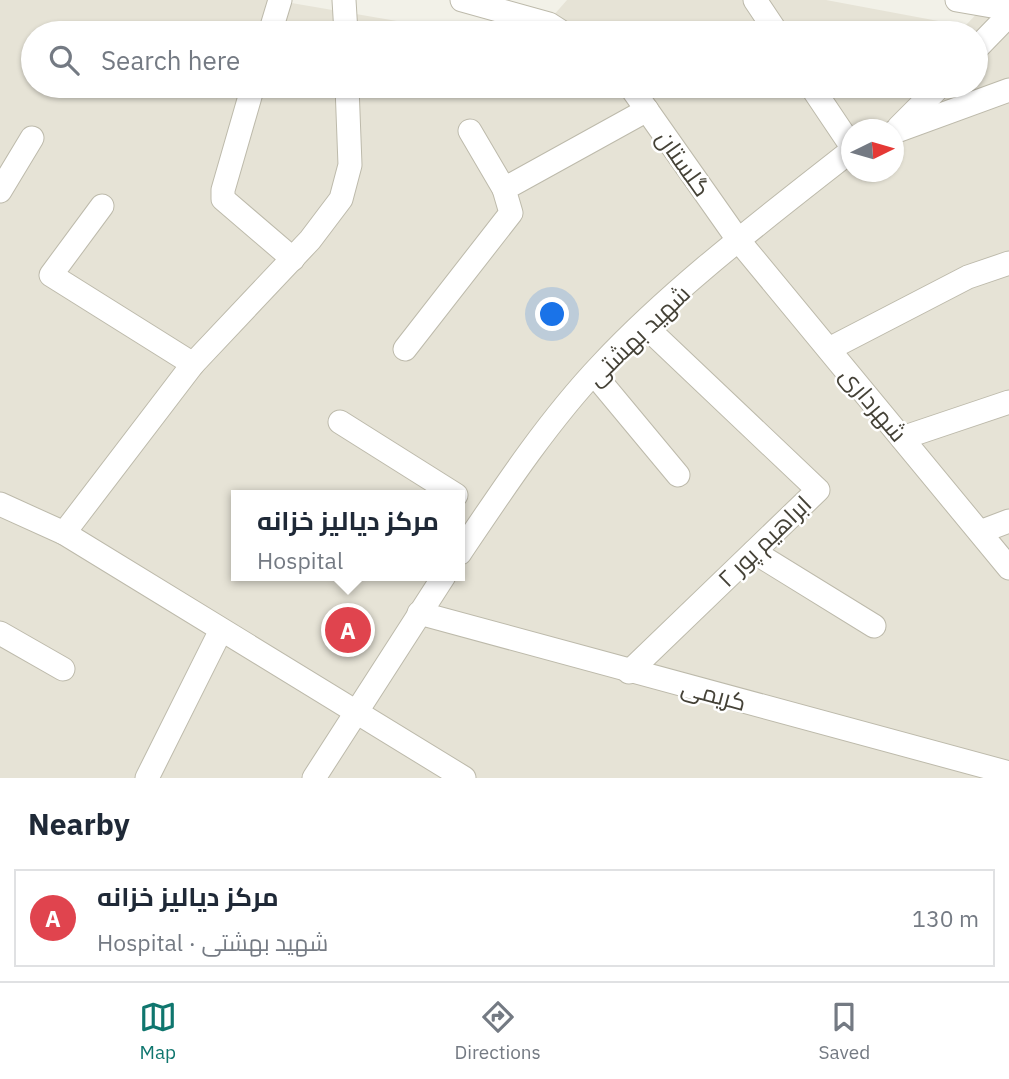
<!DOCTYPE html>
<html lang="en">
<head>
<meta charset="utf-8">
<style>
  :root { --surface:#fff; --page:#f2f2f3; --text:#1f2937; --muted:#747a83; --line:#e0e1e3; --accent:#0f766e }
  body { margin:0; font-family:"IBM Plex Sans",Cairo,sans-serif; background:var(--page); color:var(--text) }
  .compass { position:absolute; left:841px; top:119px; width:63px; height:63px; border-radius:50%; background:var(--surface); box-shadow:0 2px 5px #0004; rotate:85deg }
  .you { position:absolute; left:553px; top:315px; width:24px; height:24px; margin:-18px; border:5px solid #fff; border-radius:50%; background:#1a73e8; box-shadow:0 0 0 10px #1a73e833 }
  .badge { display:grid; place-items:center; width:46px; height:46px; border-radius:50%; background:var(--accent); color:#fff; font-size:23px; font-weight:700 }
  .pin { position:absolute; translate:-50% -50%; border:4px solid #fff; box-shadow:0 2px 7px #0006 }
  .popup { position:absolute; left:231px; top:490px; width:234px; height:91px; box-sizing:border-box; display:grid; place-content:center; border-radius:0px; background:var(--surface); filter:drop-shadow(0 2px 5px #0005); font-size:23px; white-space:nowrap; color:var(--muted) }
  .popup b { font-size:26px; color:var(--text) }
  .popup::after { content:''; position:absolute; left:50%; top:100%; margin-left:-14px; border:14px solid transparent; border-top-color:var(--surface) }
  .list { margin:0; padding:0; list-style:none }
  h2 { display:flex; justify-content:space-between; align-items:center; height:91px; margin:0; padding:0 28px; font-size:30px }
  h2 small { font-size:23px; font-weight:400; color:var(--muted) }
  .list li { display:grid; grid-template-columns:46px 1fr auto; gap:21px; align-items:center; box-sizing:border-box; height:98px; margin:0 14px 14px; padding:0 14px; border:2px solid var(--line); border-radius:0px }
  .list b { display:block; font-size:26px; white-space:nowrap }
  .list p { margin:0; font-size:23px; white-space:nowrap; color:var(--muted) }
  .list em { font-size:23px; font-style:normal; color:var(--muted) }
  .icon { flex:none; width:38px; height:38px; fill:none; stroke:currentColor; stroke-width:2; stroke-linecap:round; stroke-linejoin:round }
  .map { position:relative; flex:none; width:1009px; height:778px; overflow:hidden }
  .search { position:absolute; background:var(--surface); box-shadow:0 2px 5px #0004; left:21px; right:21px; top:21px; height:77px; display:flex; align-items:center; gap:18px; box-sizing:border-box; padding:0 24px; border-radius:38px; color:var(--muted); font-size:26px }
  .sheet { height:203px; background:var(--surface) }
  nav { display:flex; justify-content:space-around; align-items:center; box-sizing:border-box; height:98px; border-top:2px solid var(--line); background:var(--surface); font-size:19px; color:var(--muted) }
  nav a { display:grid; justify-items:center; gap:4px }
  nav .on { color:var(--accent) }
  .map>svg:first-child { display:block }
</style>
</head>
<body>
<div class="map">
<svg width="1009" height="778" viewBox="0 0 1009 778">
  <rect width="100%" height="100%" fill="#f2f1e8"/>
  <path fill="#e6e3d6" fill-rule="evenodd" d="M 0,0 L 274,0 L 467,33 L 33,33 L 33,86 L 976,86 L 976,33 L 538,33 L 567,0 L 826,0 L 965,26 L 990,0 L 1009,0 L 1009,778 L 0,778 ZM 852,130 L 894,130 L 894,172 L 852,172 ZM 236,495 L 460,495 L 460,576 L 236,576 Z"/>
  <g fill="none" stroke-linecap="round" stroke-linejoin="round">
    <g stroke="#bdbaab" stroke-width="25">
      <g id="minor">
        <polyline points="344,0 346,33"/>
        <polyline points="462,0 549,24 563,33"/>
        <polyline points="755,0 777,33"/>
        <polyline points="957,0 1009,9"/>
        <polyline points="270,33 280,0"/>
        <polyline points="976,49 1009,15"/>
        <polyline points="253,86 223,190 223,199 293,259"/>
        <polyline points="630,86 739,241 1009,568"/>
        <polyline points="811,86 852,147"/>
        <polyline points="899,127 940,86"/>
        <polyline points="470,131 504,189"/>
        <polyline points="894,132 1009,90"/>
        <polyline points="0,191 32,138"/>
        <polyline points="102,206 51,275 193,364"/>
        <polyline points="405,349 511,213 504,189 647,110"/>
        <polyline points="829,349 968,277 1009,263"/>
        <polyline points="594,374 678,475"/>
        <polyline points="340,422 456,495"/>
        <polyline points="902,438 1009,402"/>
        <polyline points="0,504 64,533 464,778"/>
        <polyline points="980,532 1009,521"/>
        <polyline points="64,533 193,364 310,240 341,199 350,165 347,86"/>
        <polyline points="754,552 874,626"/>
        <path d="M 460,553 C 503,489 548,421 601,365 C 674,287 767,217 852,150"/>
        <polyline points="419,613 1009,773"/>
        <polyline points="0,633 63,669"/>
        <polyline points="629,672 818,490 644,325"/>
        <polyline points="147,778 221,630"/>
        <polyline points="314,778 444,576"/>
      </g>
    </g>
    <use href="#minor" stroke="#fff" stroke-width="23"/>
  </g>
  <g text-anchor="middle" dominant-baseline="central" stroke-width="5" stroke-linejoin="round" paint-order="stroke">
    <g font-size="24" fill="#454237" stroke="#fff">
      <text transform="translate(684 163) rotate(55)">گلستان</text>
      <text transform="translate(638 335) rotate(-44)">شهید بهشتی</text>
      <text transform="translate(874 404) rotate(50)">شهرداری</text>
      <text transform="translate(764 541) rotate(-44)">ابراهیم پور ۲</text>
      <text transform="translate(714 694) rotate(15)">کریمی</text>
    </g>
  </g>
</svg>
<svg class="compass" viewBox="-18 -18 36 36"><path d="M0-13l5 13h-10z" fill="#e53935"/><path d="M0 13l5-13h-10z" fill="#747a83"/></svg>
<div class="you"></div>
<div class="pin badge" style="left:348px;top:630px;background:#e0444e">A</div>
<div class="popup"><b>مرکز دیالیز خزانه</b>Hospital</div>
<div class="search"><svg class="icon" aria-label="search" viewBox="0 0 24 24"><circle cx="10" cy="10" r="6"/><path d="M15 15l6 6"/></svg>Search here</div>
</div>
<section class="sheet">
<h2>Nearby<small></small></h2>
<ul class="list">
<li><span class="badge" style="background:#e0444e">A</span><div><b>مرکز دیالیز خزانه</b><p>Hospital · شهید بهشتی</p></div><em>130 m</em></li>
</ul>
</section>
<nav>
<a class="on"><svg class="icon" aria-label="map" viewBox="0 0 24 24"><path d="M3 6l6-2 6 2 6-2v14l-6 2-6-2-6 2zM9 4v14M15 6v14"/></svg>Map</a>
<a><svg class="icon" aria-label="directions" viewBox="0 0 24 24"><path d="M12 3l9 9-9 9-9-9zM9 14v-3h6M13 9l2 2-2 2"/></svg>Directions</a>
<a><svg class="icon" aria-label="saved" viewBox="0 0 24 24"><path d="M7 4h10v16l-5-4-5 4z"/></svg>Saved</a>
</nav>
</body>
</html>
